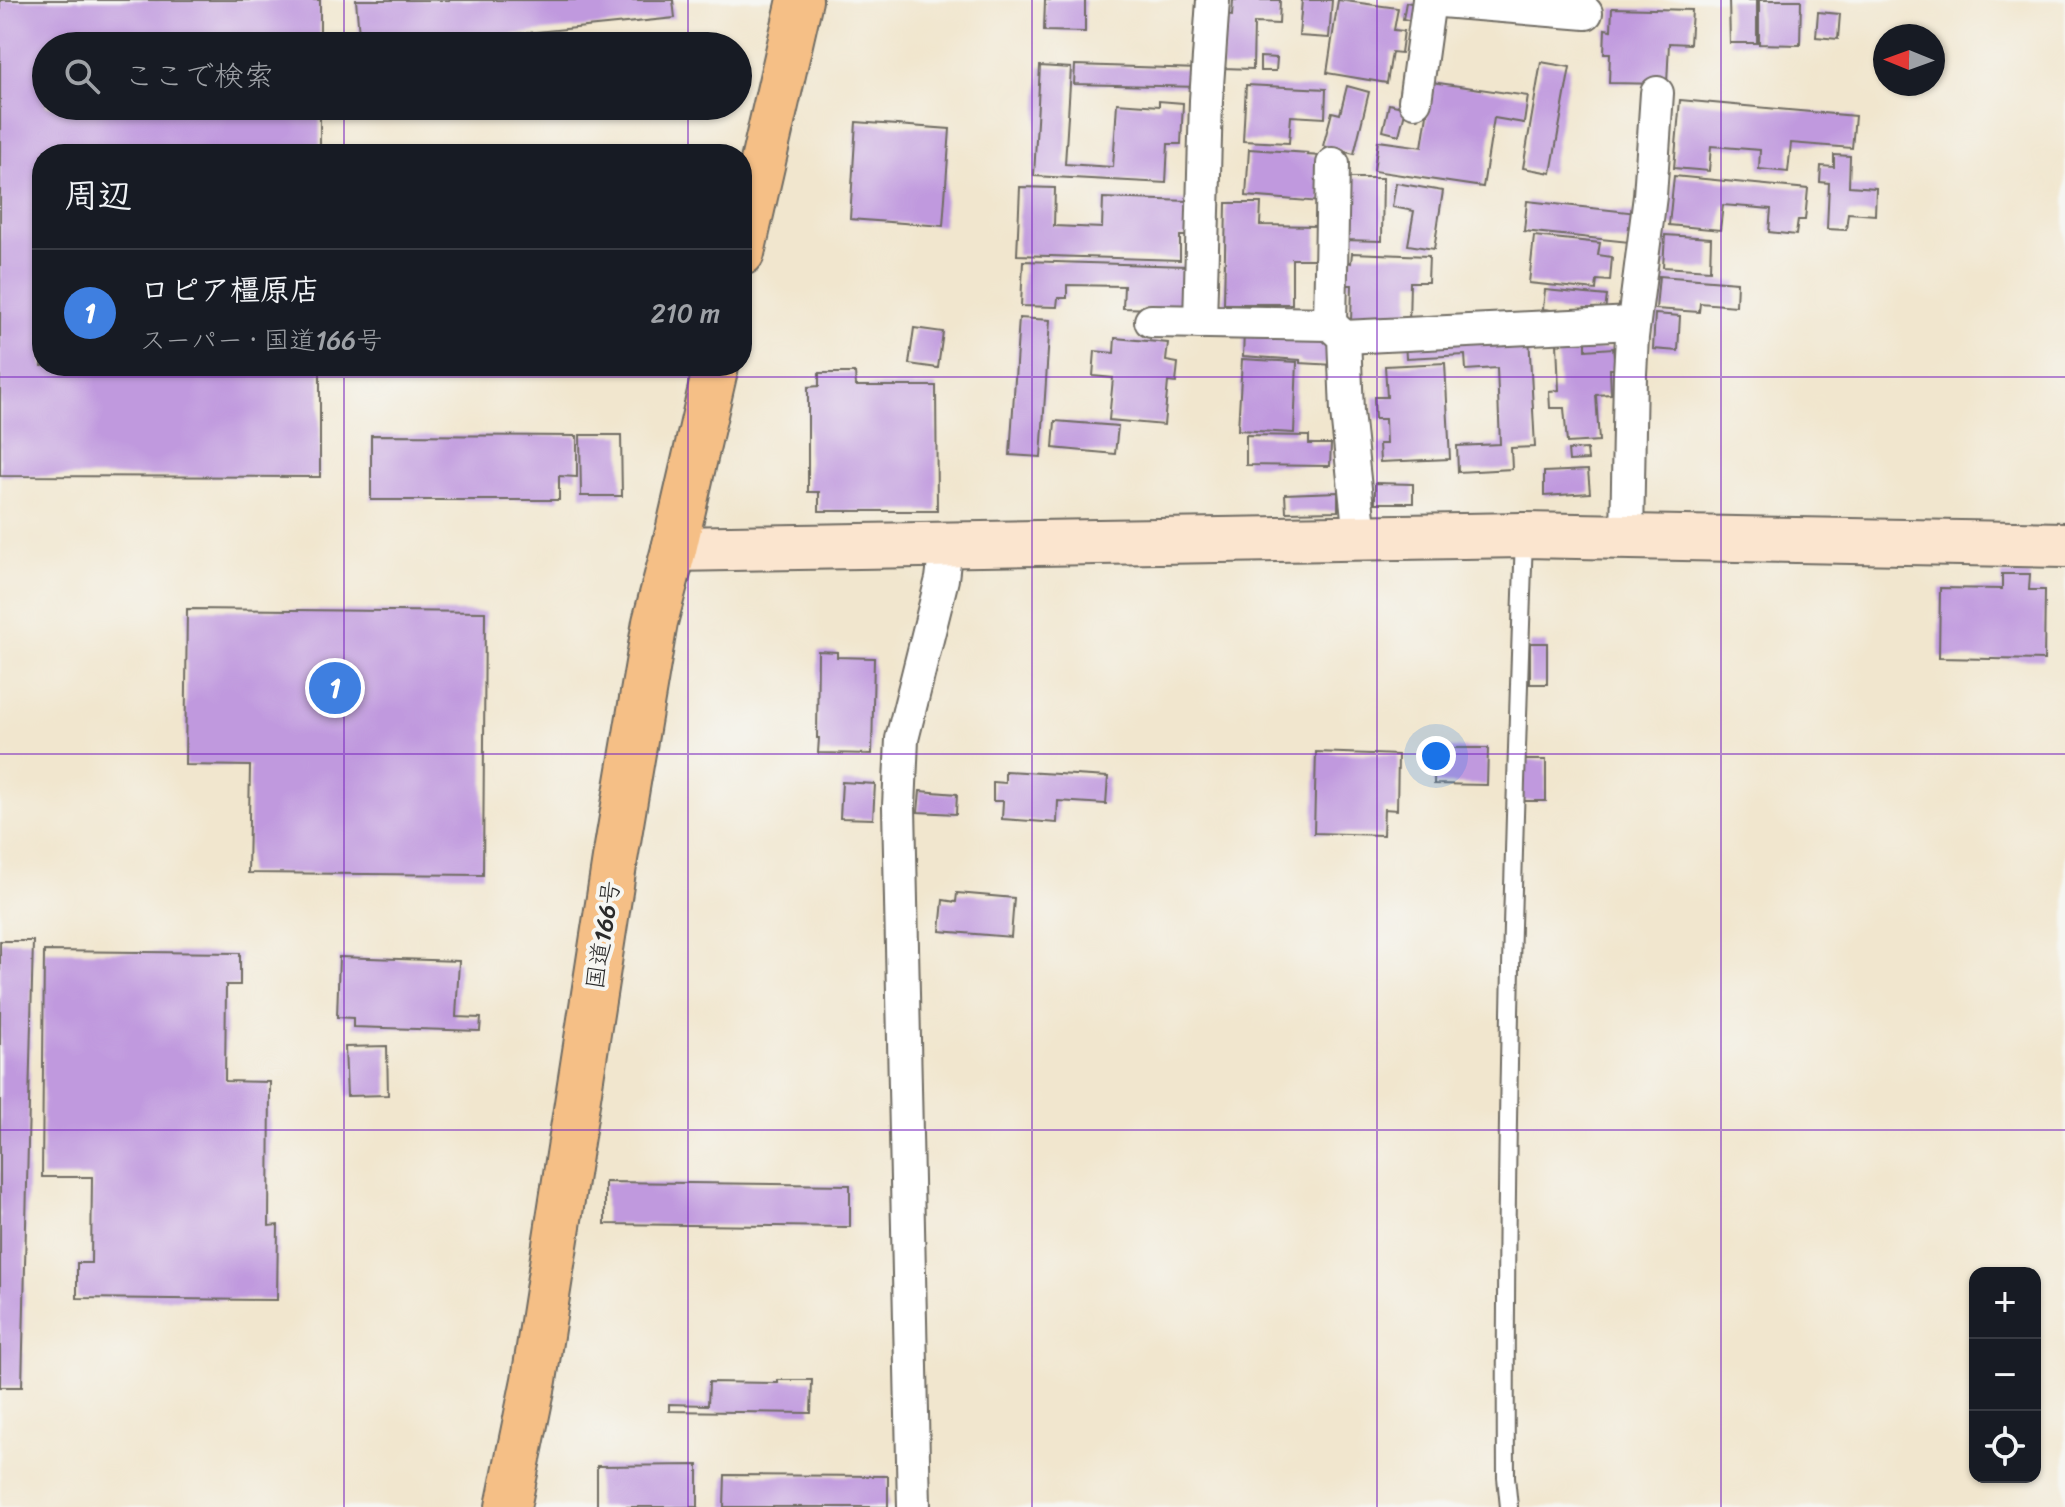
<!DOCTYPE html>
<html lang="ja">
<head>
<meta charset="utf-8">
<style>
  :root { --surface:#171b24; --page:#20242c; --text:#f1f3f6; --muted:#9ea1a6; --line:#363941; --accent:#c8321e }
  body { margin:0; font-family:Sriracha,"Klee One",sans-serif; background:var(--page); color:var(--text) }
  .controls { position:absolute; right:24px; bottom:24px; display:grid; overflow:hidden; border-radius:16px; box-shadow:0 2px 6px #0004 }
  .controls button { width:72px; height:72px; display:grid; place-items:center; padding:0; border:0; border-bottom:2px solid var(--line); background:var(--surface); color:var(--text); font:40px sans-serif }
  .compass { position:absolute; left:1873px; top:24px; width:72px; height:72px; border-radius:50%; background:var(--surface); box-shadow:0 2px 6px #0004; rotate:271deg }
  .you { position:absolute; left:1436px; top:756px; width:28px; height:28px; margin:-20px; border:6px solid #fff; border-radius:50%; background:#1a73e8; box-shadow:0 0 0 12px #1a73e833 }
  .badge { display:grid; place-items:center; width:52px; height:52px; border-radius:50%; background:var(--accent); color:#fff; font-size:26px; font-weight:700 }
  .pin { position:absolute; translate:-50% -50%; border:4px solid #fff; box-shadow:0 2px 8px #0006 }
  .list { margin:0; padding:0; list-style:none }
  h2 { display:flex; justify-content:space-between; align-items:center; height:104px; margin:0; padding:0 32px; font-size:34px }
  h2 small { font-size:26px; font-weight:400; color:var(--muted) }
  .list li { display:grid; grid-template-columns:52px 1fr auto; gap:24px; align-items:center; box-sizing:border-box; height:128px; padding:0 32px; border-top:2px solid var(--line) }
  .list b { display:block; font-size:30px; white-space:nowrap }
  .list p { margin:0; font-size:26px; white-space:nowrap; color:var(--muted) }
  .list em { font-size:26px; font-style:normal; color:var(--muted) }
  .icon { flex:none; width:44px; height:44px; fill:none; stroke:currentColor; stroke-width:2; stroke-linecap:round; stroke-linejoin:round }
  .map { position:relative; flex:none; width:2065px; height:1507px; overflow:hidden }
  .search { position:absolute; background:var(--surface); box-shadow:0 2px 6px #0004; left:32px; top:32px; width:720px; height:88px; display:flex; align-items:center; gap:20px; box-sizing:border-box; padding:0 28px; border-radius:44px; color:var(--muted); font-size:30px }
  .panel { position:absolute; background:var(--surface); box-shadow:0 2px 6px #0004; left:32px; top:144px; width:720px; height:232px; border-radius:32px }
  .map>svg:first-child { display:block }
</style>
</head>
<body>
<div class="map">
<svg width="2065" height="1507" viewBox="0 0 2065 1507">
  <rect width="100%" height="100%" fill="#f6f6f2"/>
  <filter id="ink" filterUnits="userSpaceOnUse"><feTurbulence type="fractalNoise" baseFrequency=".0125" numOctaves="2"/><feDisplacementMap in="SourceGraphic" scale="16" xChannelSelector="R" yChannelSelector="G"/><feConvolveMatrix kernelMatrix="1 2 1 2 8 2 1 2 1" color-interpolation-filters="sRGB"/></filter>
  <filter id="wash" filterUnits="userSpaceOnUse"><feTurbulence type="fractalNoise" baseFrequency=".006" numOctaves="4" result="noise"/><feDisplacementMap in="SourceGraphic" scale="32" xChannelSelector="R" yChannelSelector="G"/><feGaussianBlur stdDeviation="1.8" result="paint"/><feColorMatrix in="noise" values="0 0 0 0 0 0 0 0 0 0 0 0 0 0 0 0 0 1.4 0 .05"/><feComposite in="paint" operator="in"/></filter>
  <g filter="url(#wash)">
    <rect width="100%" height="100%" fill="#f1e6ce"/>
    <g id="blocks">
      <g fill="#c099de">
        <polygon points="0,0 320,0 320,46 46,46 46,106 320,106 320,154 42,154 42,366 320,366 320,477 0,476"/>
        <polygon points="356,0 673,0 675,18 399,46 360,46"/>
        <polygon points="1045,0 1085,0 1085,32 1044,31"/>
        <polygon points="1233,0 1280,0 1279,24 1254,23 1253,69 1222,68 1224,15 1232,16"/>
        <polygon points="1302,0 1332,0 1329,38 1299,36"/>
        <polygon points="1338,0 1398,8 1394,30 1404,31 1401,53 1392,52 1387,83 1327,73"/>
        <polygon points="1729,0 1757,0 1757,43 1730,43"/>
        <polygon points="1759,0 1801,0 1800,45 1759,44"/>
        <polygon points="1406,2 1421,5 1418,22 1403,19"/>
        <polygon points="1612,8 1692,10 1690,44 1669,43 1667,84 1609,83 1610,53 1604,53 1605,29 1611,30"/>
        <polygon points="1818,12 1840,14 1838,39 1816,37"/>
        <polygon points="1260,57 1277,58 1276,71 1260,71"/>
        <polygon points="1541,62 1570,67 1551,173 1523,168"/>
        <polygon points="1075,65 1200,69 1200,87 1074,84"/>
        <polygon points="1040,66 1071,68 1065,164 1113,167 1117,103 1159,106 1159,101 1183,103 1181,144 1168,144 1166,183 1034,176"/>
        <polygon points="1432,82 1528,96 1524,123 1494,118 1483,187 1374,171 1378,141 1422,147"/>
        <polygon points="1246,85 1326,89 1325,118 1291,116 1289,143 1243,141"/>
        <polygon points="1347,86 1369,92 1354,154 1323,146 1332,112 1340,114"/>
        <polygon points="1680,100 1855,116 1852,148 1791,143 1788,172 1759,169 1760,150 1711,146 1709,171 1674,168"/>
        <polygon points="1389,104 1406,108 1399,135 1383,131"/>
        <polygon points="856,122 950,129 943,226 850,219"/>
        <polygon points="1249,149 1308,153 1307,155 1322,156 1321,202 1246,196"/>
        <polygon points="1834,155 1850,156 1849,186 1876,188 1875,215 1848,213 1846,230 1827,229 1829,183 1820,182 1821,166 1834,167"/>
        <polygon points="1674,176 1808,189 1805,220 1798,220 1796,235 1769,232 1771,209 1723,205 1720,230 1669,225"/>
        <polygon points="1342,178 1383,178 1382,241 1342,240"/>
        <polygon points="1396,183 1443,191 1434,249 1408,245 1414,211 1392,207"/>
        <polygon points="1020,187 1055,188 1054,226 1102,228 1103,198 1189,201 1187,236 1180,236 1180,260 1017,255"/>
        <polygon points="1527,201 1638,213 1629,242 1524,231"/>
        <polygon points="1226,203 1261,203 1260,225 1317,226 1317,259 1292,259 1292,304 1224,304"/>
        <polygon points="1665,235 1711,238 1710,270 1663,267"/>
        <polygon points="1534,236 1600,243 1598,255 1612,257 1610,281 1597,280 1596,290 1529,283"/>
        <polygon points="1352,253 1429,256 1428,282 1410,282 1409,325 1351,323 1352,285 1346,285 1347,262 1351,263"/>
        <polygon points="1023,261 1187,266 1186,310 1123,308 1124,286 1067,285 1067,298 1058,298 1057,307 1021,306"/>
        <polygon points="1659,276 1737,282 1736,306 1700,303 1699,312 1656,309"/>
        <polygon points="1545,290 1607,296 1605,311 1585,308 1584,314 1543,309"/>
        <polygon points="1655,314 1680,316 1678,351 1653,349"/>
        <polygon points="1019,318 1050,320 1041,457 1010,455"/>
        <polygon points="914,328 943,332 938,368 909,364"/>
        <polygon points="1244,333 1337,336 1335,365 1300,363 1300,360 1243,356"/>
        <polygon points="1529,335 1535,447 1511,448 1512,469 1458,472 1457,446 1500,444 1497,368 1466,370 1465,355 1406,358 1405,342"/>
        <polygon points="1115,338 1168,343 1166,361 1178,363 1176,383 1168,382 1164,425 1109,420 1113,378 1093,376 1095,351 1114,353"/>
        <polygon points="1586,341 1586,350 1613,348 1615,369 1610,369 1611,394 1596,395 1599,441 1567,443 1564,408 1550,408 1549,391 1559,390 1557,343"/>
        <polygon points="1242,359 1297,362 1294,433 1238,430"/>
        <polygon points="1445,363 1450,459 1380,462 1379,444 1386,444 1385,419 1375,419 1374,397 1387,397 1385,366"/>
        <polygon points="819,373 855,373 856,386 936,386 937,511 819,511 819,492 808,492 808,387 819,386"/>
        <polygon points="1055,421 1118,426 1115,454 1053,448"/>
        <polygon points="371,435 577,436 577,477 559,476 559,500 371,500"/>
        <polygon points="580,435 621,435 622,496 581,496"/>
        <polygon points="1246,435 1309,436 1309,444 1331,444 1330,466 1246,465"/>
        <polygon points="1587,449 1588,460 1569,461 1568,450"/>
        <polygon points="1588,470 1590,493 1544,496 1544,472"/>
        <polygon points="1375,483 1413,484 1413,503 1375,503"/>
        <polygon points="1338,492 1338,511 1286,512 1285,494"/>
        <polygon points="2002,574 2030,574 2029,590 2045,590 2044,660 1939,658 1940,588 2002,589"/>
        <polygon points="187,609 485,612 483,875 248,873 250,766 185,765"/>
        <rect x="1530" y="643" width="17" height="41"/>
        <polygon points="818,651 837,652 837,657 874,658 872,754 818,753 819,738 817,738"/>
        <polygon points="1435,748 1488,748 1487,785 1434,784"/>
        <polygon points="1316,752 1398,755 1397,810 1384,809 1383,835 1314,833"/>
        <polygon points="1521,760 1546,760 1546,801 1522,801"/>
        <polygon points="1005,771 1108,777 1106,804 1058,801 1057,823 1002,819 1003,801 993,801 993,782 1005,783"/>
        <polygon points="842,782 875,784 873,819 840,818"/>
        <polygon points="920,791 957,794 956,814 918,812"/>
        <polygon points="957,893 1014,898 1011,937 940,931 943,900 956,902"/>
        <polygon points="0,941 33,941 22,1387 0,1387"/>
        <polygon points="44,951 240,953 240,985 226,985 225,1081 270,1082 269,1226 278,1225 277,1300 77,1298 77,1263 91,1263 92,1177 42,1177"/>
        <polygon points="339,957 459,961 456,1017 481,1018 480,1031 353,1027 353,1018 337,1017"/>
        <polygon points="387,1046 388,1095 347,1096 345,1047"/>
        <polygon points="605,1182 850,1185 850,1227 605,1224"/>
        <polygon points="778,1380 812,1380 811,1413 669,1411 669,1404 708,1405 709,1382 778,1383"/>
        <polygon points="698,1465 698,1507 597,1507 597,1466"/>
        <polygon points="725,1475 888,1476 888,1507 724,1507"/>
      </g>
    </g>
  </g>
  <g filter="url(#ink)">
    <use href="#blocks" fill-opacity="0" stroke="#706c64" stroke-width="2"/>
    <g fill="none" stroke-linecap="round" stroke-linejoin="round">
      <g stroke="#706c64" stroke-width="20">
        <path id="lane" d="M 1509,1507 L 1506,1477 C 1504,1164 1513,850 1524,537"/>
      </g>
      <g stroke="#706c64" stroke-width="36">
        <g id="street">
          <polyline points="1429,0 1586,13"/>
          <polyline points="1415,101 1429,0"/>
          <polyline points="1151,321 1330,324 1344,337 1347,412 1360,537"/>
          <polyline points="1200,322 1206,100 1213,0"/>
          <polyline points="1330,324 1333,164"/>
          <polyline points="1344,337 1633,323"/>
          <polyline points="1627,537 1630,374 1632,337 1650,196 1657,93"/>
          <polyline points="914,1507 899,807 902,739 942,579 946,545"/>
        </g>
      </g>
      <g stroke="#706c64" stroke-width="48">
        <polyline id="secondary" points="674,549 1524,535 2065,545"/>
      </g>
      <g stroke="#706c64" stroke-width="48">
        <g id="highway">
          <polyline points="742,253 800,0"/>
          <polyline points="508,1507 534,1380 615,859 655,622 674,549 716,366"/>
        </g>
      </g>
      <use href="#lane" stroke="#fff" stroke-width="16"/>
      <use href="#street" stroke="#fff" stroke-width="32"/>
      <use href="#secondary" stroke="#fbe5cf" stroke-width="44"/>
      <use href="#highway" stroke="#f5bf86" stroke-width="44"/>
    </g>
  </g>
  <path fill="none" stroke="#7b2cbf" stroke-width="2" stroke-opacity="0.55" d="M 344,0 L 344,46M 688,0 L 688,46M 1032,0 L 1032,1507M 1377,0 L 1377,1507M 1721,0 L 1721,1507M 344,106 L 344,154M 688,106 L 688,154M 344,366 L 344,1507M 688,366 L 688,1507M 0,377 L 2065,377M 0,754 L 2065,754M 0,1130 L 2065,1130"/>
  <g text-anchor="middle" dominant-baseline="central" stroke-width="8" stroke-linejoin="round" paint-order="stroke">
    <g font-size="24" fill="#2b2b2b" stroke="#f6f6f2">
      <text transform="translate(603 935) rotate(-81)">国道166号</text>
    </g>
  </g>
</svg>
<div class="controls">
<button>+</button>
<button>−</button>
<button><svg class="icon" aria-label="locate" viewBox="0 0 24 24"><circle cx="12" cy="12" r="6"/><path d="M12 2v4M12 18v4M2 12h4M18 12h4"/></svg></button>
</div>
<svg class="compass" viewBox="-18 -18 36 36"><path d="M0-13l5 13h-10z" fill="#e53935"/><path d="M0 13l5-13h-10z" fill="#9ea1a6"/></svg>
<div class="you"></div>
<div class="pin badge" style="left:335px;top:688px;background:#3f7fe0">1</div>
<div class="search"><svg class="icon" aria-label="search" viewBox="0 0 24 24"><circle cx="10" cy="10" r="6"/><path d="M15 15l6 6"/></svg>ここで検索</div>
<section class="panel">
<h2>周辺<small></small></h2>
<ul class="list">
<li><span class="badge" style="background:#3f7fe0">1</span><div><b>ロピア橿原店</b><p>スーパー · 国道166号</p></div><em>210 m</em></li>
</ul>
</section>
</div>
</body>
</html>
